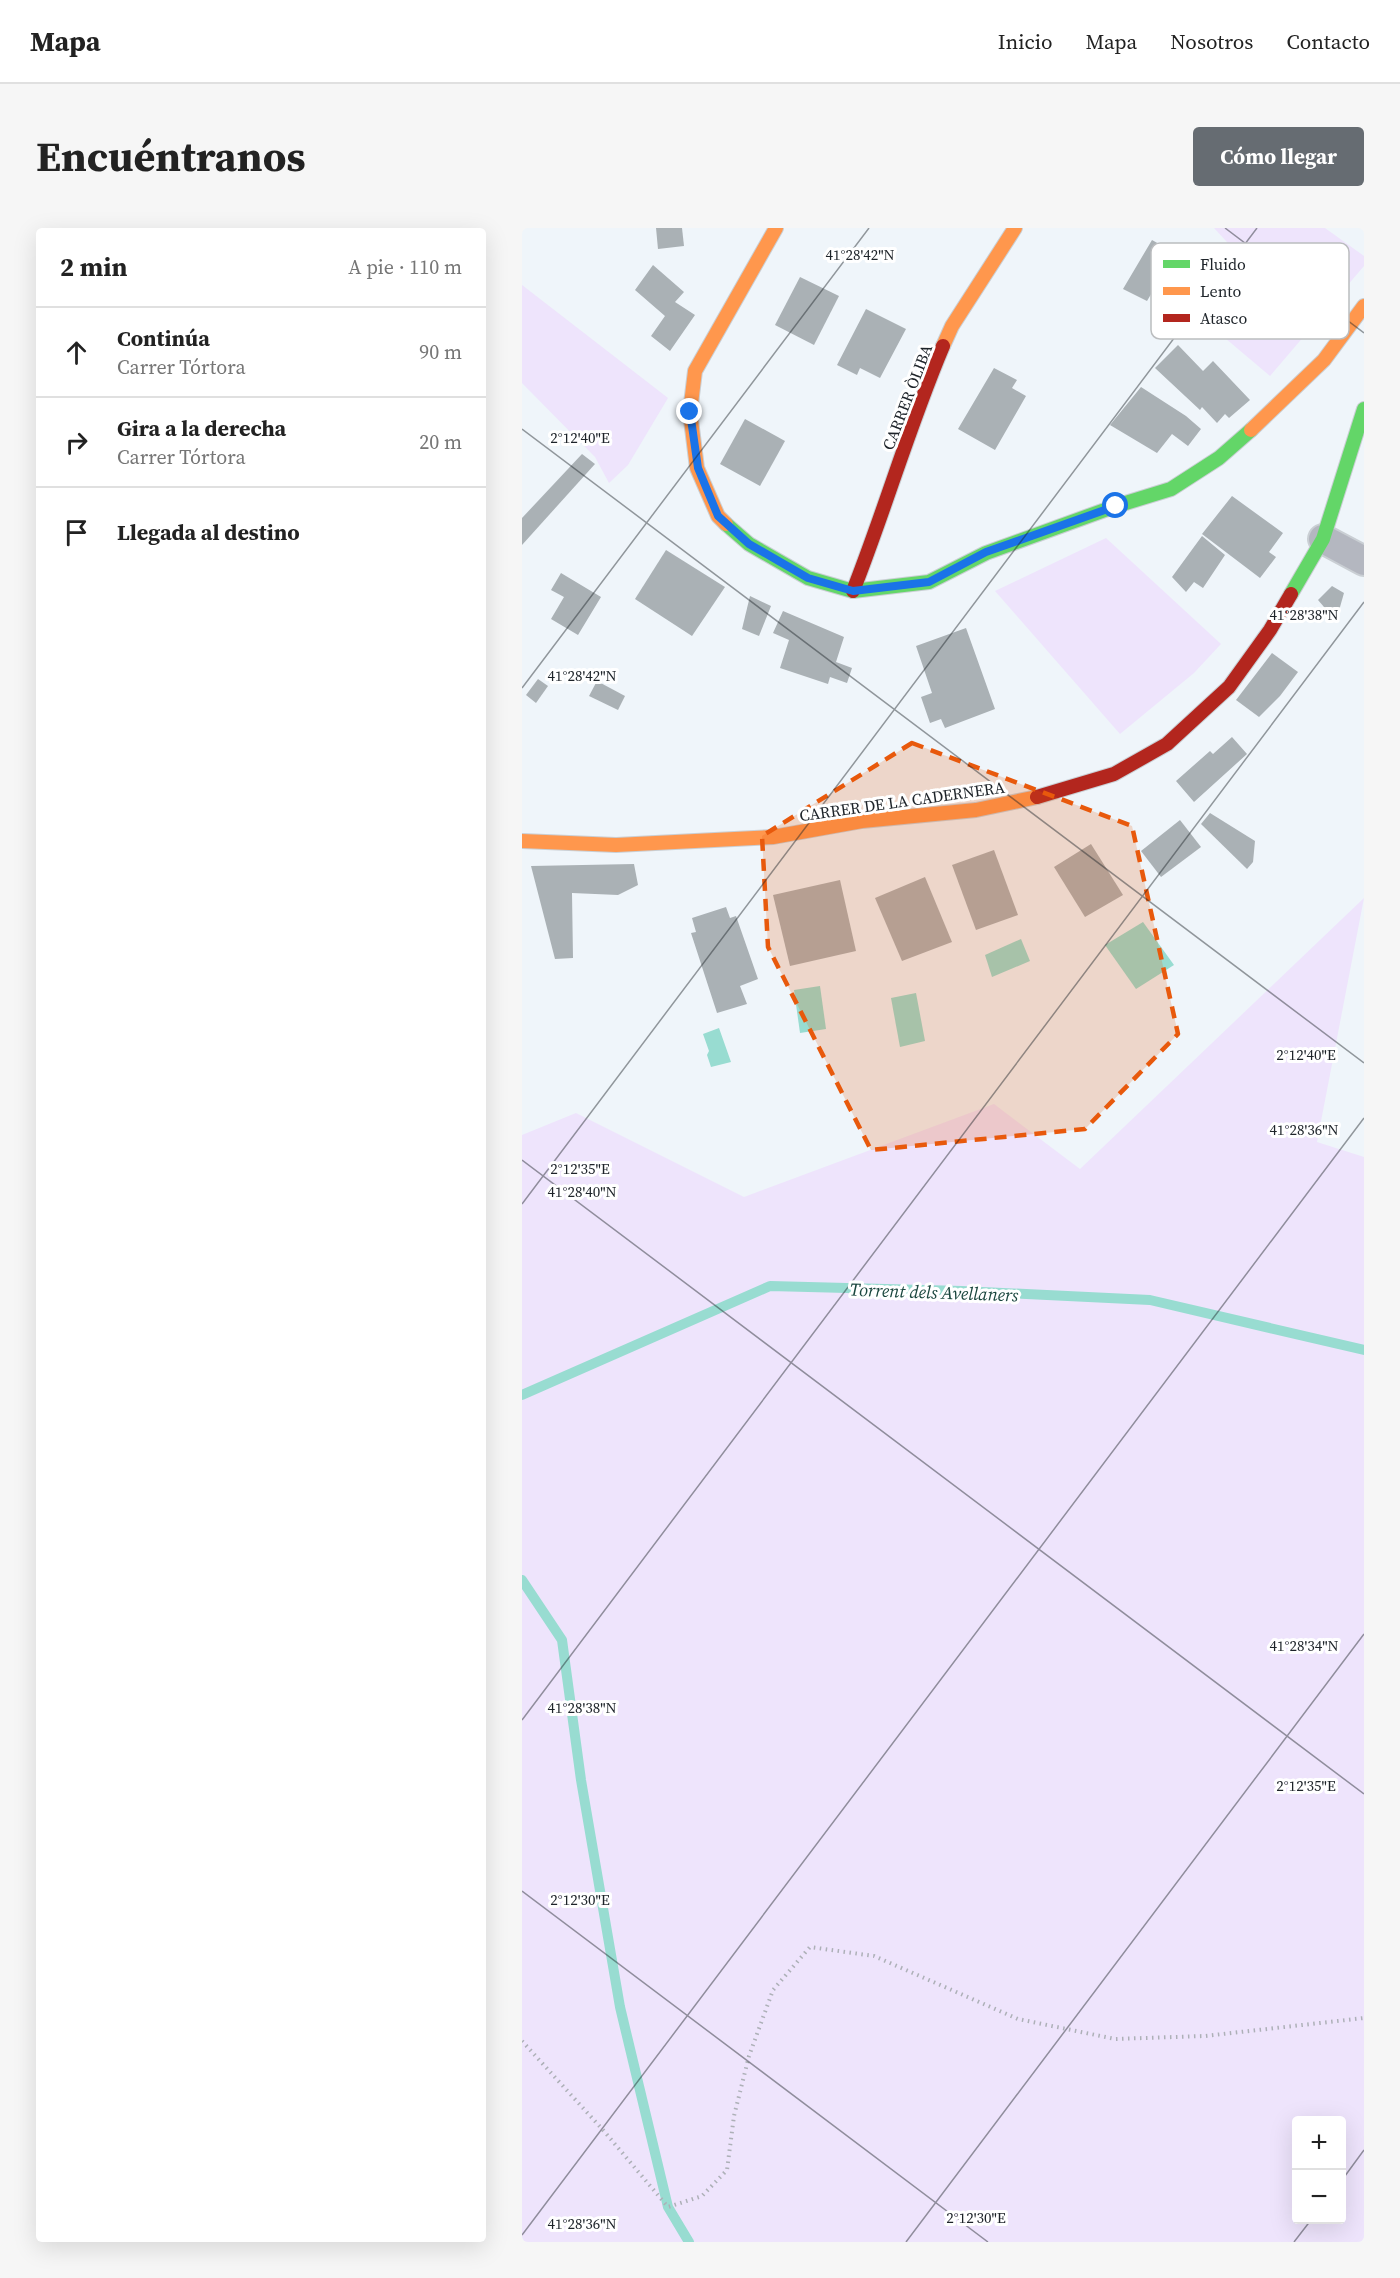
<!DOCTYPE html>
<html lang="es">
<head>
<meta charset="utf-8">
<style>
  :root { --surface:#fff; --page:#f6f6f6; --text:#222; --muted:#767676; --line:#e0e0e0; --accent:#666c72 }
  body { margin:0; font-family:"Source Serif 4",serif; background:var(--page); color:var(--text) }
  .controls { position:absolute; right:18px; bottom:18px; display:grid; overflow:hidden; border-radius:6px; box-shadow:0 6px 24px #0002 }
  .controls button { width:54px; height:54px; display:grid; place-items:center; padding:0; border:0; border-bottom:2px solid var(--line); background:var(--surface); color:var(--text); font:30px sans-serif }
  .stop { position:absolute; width:18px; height:18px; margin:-14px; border:4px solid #1a73e8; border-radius:50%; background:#fff }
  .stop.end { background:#1a73e8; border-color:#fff; box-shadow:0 2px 6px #0008 }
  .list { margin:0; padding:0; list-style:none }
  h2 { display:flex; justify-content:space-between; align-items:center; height:78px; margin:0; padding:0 24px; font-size:26px }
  h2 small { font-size:20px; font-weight:400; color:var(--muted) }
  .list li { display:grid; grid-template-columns:39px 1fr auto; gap:18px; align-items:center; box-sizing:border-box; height:90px; padding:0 24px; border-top:2px solid var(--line) }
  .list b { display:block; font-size:22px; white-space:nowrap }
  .list p { margin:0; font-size:20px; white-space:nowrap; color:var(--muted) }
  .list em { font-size:20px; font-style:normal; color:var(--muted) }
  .icon { flex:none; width:33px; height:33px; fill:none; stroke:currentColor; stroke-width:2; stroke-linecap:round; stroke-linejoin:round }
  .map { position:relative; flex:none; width:842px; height:2014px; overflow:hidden; border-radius:6px }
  header { display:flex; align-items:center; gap:36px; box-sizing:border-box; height:84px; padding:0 30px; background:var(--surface); border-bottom:2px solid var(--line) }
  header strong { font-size:28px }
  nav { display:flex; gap:33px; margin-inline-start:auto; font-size:21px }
  .intro { display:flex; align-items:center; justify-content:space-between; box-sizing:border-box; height:144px; padding:0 36px }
  h1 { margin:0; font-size:42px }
  .button { padding:15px 27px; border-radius:6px; background:var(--accent); color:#fff; font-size:21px; font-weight:700 }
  main { display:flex; gap:36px; padding:0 36px }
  aside { flex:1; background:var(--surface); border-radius:6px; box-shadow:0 6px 24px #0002 }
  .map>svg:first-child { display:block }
</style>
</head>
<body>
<header>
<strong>Mapa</strong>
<nav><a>Inicio</a><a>Mapa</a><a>Nosotros</a><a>Contacto</a></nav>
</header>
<div class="intro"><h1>Encuéntranos</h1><a class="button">Cómo llegar</a></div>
<main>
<aside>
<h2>2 min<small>A pie · 110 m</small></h2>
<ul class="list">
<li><svg class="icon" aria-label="ahead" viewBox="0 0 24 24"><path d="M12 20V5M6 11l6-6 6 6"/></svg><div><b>Continúa</b><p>Carrer Tórtora</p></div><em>90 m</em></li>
<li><svg class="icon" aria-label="right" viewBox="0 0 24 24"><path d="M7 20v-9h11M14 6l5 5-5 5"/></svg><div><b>Gira a la derecha</b><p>Carrer Tórtora</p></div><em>20 m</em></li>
<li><svg class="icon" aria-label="arrive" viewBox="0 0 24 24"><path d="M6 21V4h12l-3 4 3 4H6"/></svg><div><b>Llegada al destino</b></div></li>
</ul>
</aside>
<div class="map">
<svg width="842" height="2014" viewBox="0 0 842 2014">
  <rect width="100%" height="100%" fill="#eff5fa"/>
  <g fill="#eee4fc" fill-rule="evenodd">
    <polygon points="692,0 803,0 842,28 842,38 748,148 703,110 741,53"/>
    <polygon points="0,57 146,170 106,237 87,255 73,229 0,155"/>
    <polygon points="584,310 699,416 672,445 598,506 473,363"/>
    <path d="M 842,670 L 795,914 L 842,929 L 842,2014 L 0,2014 L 0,907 L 54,885 L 222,969 L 472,876 L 558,941 ZM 774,1892 L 820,1892 L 820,1992 L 774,1992 Z"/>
  </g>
  <g fill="#98dcd1">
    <polygon points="621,694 652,737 614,761 583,717"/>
    <polygon points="499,711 508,733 470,749 463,727"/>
    <polygon points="298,758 304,801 278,805 272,762"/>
    <polygon points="394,765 403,813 378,819 369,770"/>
    <polygon points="197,800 209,834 189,839 185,827 187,823 181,806"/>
  </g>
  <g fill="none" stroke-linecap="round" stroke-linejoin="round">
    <g stroke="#98dcd1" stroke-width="10">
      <polyline points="0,1167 248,1058 440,1063 628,1072 842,1122"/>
      <polyline points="0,1352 40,1412 59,1552 98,1779 146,1979 167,2014"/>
    </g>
  </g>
  <g fill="#aab1b5">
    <polygon points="134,0 160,0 162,18 136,21"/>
    <polygon points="630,12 653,25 642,44 651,50 644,61 635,56 625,73 601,61"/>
    <polygon points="131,37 162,64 153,74 173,87 148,123 129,108 143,88 113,62"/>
    <polygon points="278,49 317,68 292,117 253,97"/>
    <polygon points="344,81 384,101 358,150 338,140 335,147 315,137"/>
    <polygon points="656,117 681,143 691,133 728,172 707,190 703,186 695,195 680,179 678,182 633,140"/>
    <polygon points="472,140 495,152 490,160 504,168 473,222 436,201"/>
    <polygon points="619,159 664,188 679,201 666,218 650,206 635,225 588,197"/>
    <polygon points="223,191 263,213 238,258 198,236"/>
    <polygon points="60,226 73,236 0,317 0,290"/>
    <polygon points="710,268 761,305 747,324 754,329 738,350 680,306"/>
    <polygon points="680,308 703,327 681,360 672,354 664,364 650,349"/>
    <polygon points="144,322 203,359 170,408 113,371"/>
    <polygon points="39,345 79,369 56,407 29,391 42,369 29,362"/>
    <polygon points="810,358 822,365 814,393 796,372"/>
    <polygon points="228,368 249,378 237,408 220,401"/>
    <polygon points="261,383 322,409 314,434 330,440 325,455 308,449 306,456 258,440 267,412 251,405"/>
    <polygon points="444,400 473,481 423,500 419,491 408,495 399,469 410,465 394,418"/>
    <polygon points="750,425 776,444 758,468 737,489 714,472"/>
    <polygon points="16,451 26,458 14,475 4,467"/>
    <polygon points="75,453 103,468 96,482 67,468"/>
    <polygon points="710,509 725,526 672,574 654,553 688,523 691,526"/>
    <polygon points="688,585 733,613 731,634 725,641 679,596"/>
    <polygon points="658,592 679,619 639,649 619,623"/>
    <polygon points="569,616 601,667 563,689 532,639"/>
    <polygon points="472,622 496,687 454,702 430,637"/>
    <polygon points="112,636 116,657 96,667 50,665 51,730 33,731 9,638"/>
    <polygon points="403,649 430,714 380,733 353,670"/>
    <polygon points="318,652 334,723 268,738 251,667"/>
    <polygon points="204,679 208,690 214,688 236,751 218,758 225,776 195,785 169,705 174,704 170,690"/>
  </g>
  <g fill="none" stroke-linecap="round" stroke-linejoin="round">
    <g stroke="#cacfd4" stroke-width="32">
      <polyline id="street" points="801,311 842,333"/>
    </g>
    <g stroke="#cacfd4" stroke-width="16">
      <g id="fast">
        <polyline points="204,296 227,316 286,350 331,363 407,354 464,325 594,278 649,261 697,230 729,202"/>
        <polyline points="769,366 801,311 842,181"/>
      </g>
    </g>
    <g stroke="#cacfd4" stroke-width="16">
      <g id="slow">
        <polyline points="421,118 430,98 493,0"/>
        <polyline points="729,202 802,132 842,78"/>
        <polyline points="204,296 196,288 175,240 168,184 173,143 254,0"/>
        <polyline points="0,613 94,617 251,609 340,593 454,582 515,569"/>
      </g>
    </g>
    <g stroke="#cacfd4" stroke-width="16">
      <g id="jam">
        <path d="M 331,363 C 363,282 387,198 421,118"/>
        <polyline points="515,569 592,546 645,516 707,459 748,402 769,366"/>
      </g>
    </g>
    <polyline stroke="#adb0b7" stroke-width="4" stroke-dasharray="1.5 4.5" stroke-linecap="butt" points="0,1813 81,1902 146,1979 180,1968 205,1942 212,1888 227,1828 251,1762 288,1719 352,1728 496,1791 593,1811 683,1808 842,1790"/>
    <use href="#street" stroke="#b4b7c0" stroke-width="28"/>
    <use href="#fast" stroke="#63d668" stroke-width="14"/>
    <use href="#slow" stroke="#ff974d" stroke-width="14"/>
    <use href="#jam" stroke="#b3261e" stroke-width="14"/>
  </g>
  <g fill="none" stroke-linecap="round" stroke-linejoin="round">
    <polyline stroke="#1a73e8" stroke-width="8" points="168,184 176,240 196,288 227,316 286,350 331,363 407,354 464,324 594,278"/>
  </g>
  <path fill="#e8590c" fill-opacity="0.2" stroke="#e8590c" stroke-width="4.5" stroke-dasharray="12 8" stroke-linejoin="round" d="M 390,515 L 610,598 L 656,806 L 563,901 L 349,922 L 246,719 L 240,608 Z"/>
  <path fill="none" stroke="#1d2329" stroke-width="1.5" stroke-opacity="0.45" d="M 703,0 L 842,105M 0,201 L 842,835M 0,460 L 347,0M 0,932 L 842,1566M 0,976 L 735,0M 0,1492 L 842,374M 0,1663 L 466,2014M 820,1952 L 842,1922M 0,2007 L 842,890M 384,2014 L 842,1406M 772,2014 L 789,1992"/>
  <g text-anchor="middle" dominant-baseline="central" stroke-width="6" stroke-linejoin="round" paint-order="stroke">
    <g font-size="16" fill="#1d2329" stroke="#fff">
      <text transform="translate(385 169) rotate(-69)">CARRER ÒLIBA</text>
      <text transform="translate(380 573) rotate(-8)">CARRER DE LA CADERNERA</text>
    </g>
    <g font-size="18" font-style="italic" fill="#1a463e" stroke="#fff">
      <text transform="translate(412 1064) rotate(2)">Torrent dels Avellaners</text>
    </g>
  </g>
  <rect x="629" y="15" width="198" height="96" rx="9" fill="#fff" stroke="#bbbdbf" stroke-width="1.5"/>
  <rect x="641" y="32" width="27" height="8" fill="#63d668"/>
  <rect x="641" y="59" width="27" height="8" fill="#ff974d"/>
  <rect x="641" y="86" width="27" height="8" fill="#b3261e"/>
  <g font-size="16" fill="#1d2329">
    <text x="678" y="42">Fluido</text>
    <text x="678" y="69">Lento</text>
    <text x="678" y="96">Atasco</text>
  </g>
  <g font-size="15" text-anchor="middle" fill="#1d2329" stroke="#fff" stroke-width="6" stroke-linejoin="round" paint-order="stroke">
    <text x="338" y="32">41°28'42"N</text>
    <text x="58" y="215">2°12'40"E</text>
    <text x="782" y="392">41°28'38"N</text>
    <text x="60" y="453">41°28'42"N</text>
    <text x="784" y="832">2°12'40"E</text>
    <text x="782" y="907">41°28'36"N</text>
    <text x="58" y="946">2°12'35"E</text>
    <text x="60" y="969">41°28'40"N</text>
    <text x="782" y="1423">41°28'34"N</text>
    <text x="60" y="1485">41°28'38"N</text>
    <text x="784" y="1563">2°12'35"E</text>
    <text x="58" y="1677">2°12'30"E</text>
    <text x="454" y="1995">2°12'30"E</text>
    <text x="60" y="2001">41°28'36"N</text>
  </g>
</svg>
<div class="controls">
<button>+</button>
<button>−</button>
</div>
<div class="stop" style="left:594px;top:278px"></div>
<div class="stop end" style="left:168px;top:184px"></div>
</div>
</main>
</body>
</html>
